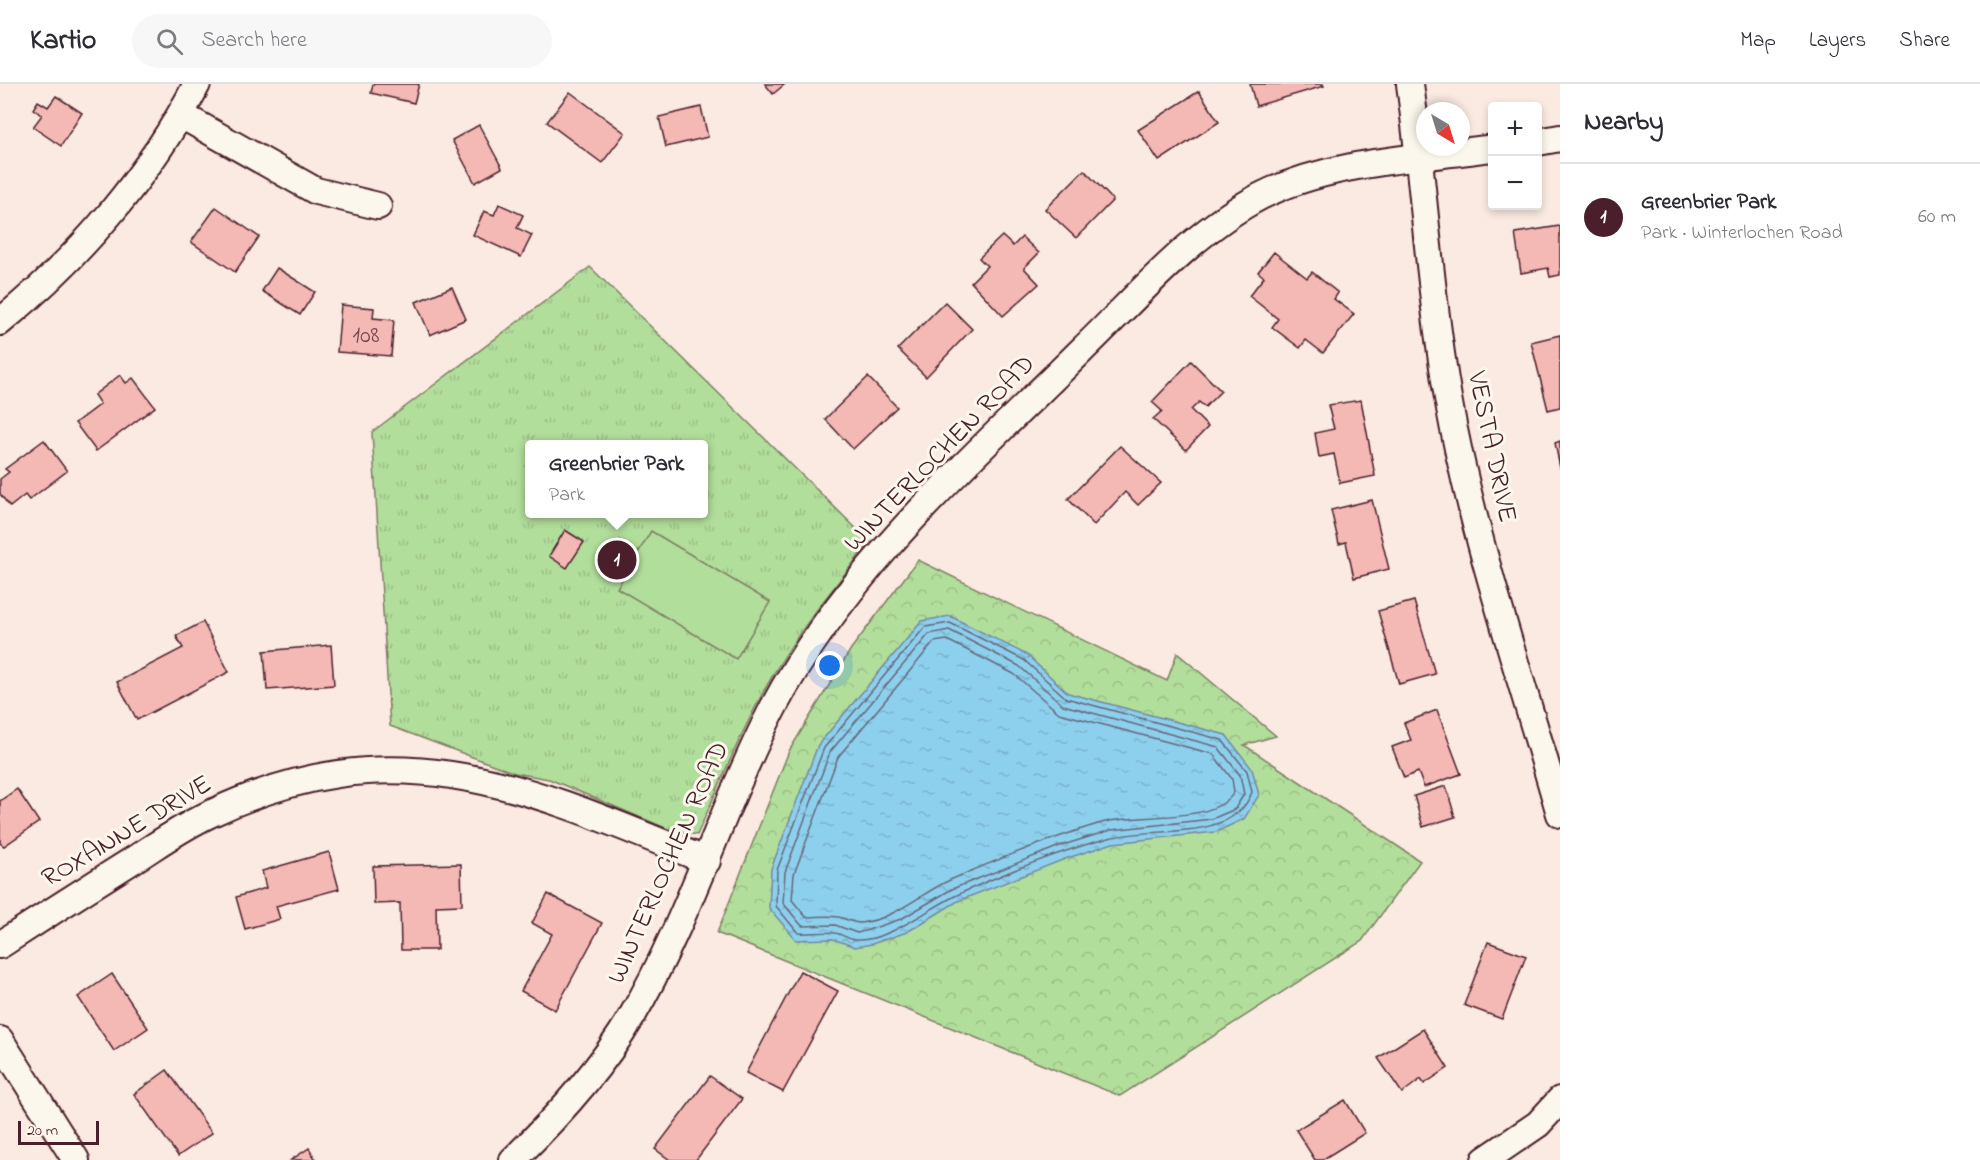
<!DOCTYPE html>
<html lang="en">
<head>
<meta charset="utf-8">
<style>
  :root { --surface:#fff; --page:#f7f7f7; --text:#2b2b33; --muted:#7c7c81; --line:#e1e1e2; --accent:#4a1f2b }
  body { margin:0; font-family:"Indie Flower",sans-serif; background:var(--page); color:var(--text) }
  .controls { position:absolute; right:18px; top:18px; display:grid; overflow:hidden; border-radius:6px; box-shadow:0 3px 9px #0003 }
  .controls button { width:54px; height:54px; display:grid; place-items:center; padding:0; border:0; border-bottom:2px solid var(--line); background:var(--surface); color:var(--text); font:30px sans-serif }
  .compass { position:absolute; left:1416px; top:18px; width:54px; height:54px; border-radius:50%; background:var(--surface); box-shadow:0 3px 9px #0003; rotate:142deg }
  .scale { position:absolute; left:18px; bottom:15px; width:81px; box-sizing:border-box; padding-left:6px; border:3px solid #4a1f2b; border-top:0; font-size:16px; line-height:21px; white-space:nowrap; color:#4a1f2b; -webkit-text-stroke:4px #fbf7ec; paint-order:stroke }
  .you { position:absolute; left:830px; top:582px; width:21px; height:21px; margin:-15px; border:4px solid #fff; border-radius:50%; background:#1a73e8; box-shadow:0 0 0 9px #1a73e833 }
  .badge { display:grid; place-items:center; width:39px; height:39px; border-radius:50%; background:var(--accent); color:#fff; font-size:20px; font-weight:700 }
  .pin { position:absolute; translate:-50% -50%; border:3px solid #fff; box-shadow:0 2px 6px #0006 }
  .popup { position:absolute; left:525px; top:356px; width:183px; height:78px; box-sizing:border-box; display:grid; place-content:center; border-radius:6px; background:var(--surface); filter:drop-shadow(0 2px 4px #0005); font-size:20px; white-space:nowrap; color:var(--muted) }
  .popup b { font-size:22px; color:var(--text) }
  .popup::after { content:''; position:absolute; left:50%; top:100%; margin-left:-12px; border:12px solid transparent; border-top-color:var(--surface) }
  .list { margin:0; padding:0; list-style:none }
  h2 { display:flex; justify-content:space-between; align-items:center; height:78px; margin:0; padding:0 24px; font-size:26px }
  h2 small { font-size:20px; font-weight:400; color:var(--muted) }
  .list li { display:grid; grid-template-columns:39px 1fr auto; gap:18px; align-items:center; box-sizing:border-box; height:108px; padding:0 24px; border-top:2px solid var(--line) }
  .list b { display:block; font-size:22px; white-space:nowrap }
  .list p { margin:0; font-size:20px; white-space:nowrap; color:var(--muted) }
  .list em { font-size:20px; font-style:normal; color:var(--muted) }
  .icon { flex:none; width:33px; height:33px; fill:none; stroke:currentColor; stroke-width:2; stroke-linecap:round; stroke-linejoin:round }
  .map { position:relative; flex:none; width:1560px; height:1076px; overflow:hidden }
  header { display:flex; align-items:center; gap:36px; box-sizing:border-box; height:84px; padding:0 30px; background:var(--surface); border-bottom:2px solid var(--line) }
  header strong { font-size:28px }
  nav { display:flex; gap:33px; margin-inline-start:auto; font-size:21px }
  .search { width:420px; height:54px; background:var(--page); display:flex; align-items:center; gap:15px; box-sizing:border-box; padding:0 21px; border-radius:33px; color:var(--muted); font-size:22px }
  main { display:flex }
  aside { flex:1; background:var(--surface) }
  .map>svg:first-child { display:block }
</style>
</head>
<body>
<header>
<strong>Kartio</strong>
<div class="search"><svg class="icon" aria-label="search" viewBox="0 0 24 24"><circle cx="10" cy="10" r="6"/><path d="M15 15l6 6"/></svg>Search here</div>
<nav><a>Map</a><a>Layers</a><a>Share</a></nav>
</header>
<main>
<div class="map">
<svg width="1560" height="1076" viewBox="0 0 1560 1076">
  <defs>
    <pattern id="grass-tufts" width="24" height="20" patternUnits="userSpaceOnUse" patternTransform="scale(1.5)"><rect width="24" height="20" fill="#b2de9b"/><path d="M3 7l-1-3M5 7V3M7 7l1-3M15 17l-1-3M17 17v-4M19 17l1-3" fill="none" stroke="#9bbe86"/></pattern>
    <pattern id="forest-crowns" width="20" height="18" patternUnits="userSpaceOnUse" patternTransform="scale(1.5)"><rect width="20" height="18" fill="#b2de9b"/><path d="M2 6a3 3 0 1 1 6 0M12 15a3 3 0 1 1 6 0" fill="none" stroke="#9bbe86"/></pattern>
    <pattern id="water-ripples" width="26" height="14" patternUnits="userSpaceOnUse" patternTransform="scale(1.5)"><rect width="26" height="14" fill="#8dd0ee"/><path d="M2 4q2-2 4 0t4 0M15 11q2-2 4 0t4 0" fill="none" stroke="#7bb2cc"/></pattern>
  </defs>
  <rect width="100%" height="100%" fill="#faeae1"/>
  <filter id="ink" filterUnits="userSpaceOnUse"><feTurbulence type="fractalNoise" baseFrequency=".0167" numOctaves="2"/><feDisplacementMap in="SourceGraphic" scale="12" xChannelSelector="R" yChannelSelector="G"/><feConvolveMatrix kernelMatrix="1 2 1 2 8 2 1 2 1" color-interpolation-filters="sRGB"/></filter>
  <g filter="url(#ink)">
    <path fill="url(#grass-tufts)" stroke="#7e7e63" stroke-width="1.5" fill-rule="evenodd" d="M 590,183 L 870,458 C 836,501 801,543 773,591 C 743,642 721,698 697,751 L 668,745 L 549,695 L 515,689 L 390,642 L 372,348 ZM 530,360 L 704,360 L 704,430 L 530,430 Z"/>
    <polygon fill="url(#forest-crowns)" stroke="#7e7e63" stroke-width="1.5" points="918,476 1167,597 1177,569 1276,652 1244,661 1420,777 1362,857 1120,1012 717,849 789,667 851,565"/>
    <polygon fill="#b2de9b" stroke="#7e7e63" stroke-width="1.5" points="651,447 770,518 736,575 617,504"/>
    <polygon fill="url(#water-ripples)" stroke="#7289a0" stroke-width="1.5" points="950,532 1027,571 1068,609 1226,651 1252,685 1259,711 1244,735 1216,748 1113,759 1065,775 958,817 907,848 872,860 855,863 833,855 796,856 769,824 771,785 818,661 922,537"/>
    <g fill="none" stroke-linecap="round" stroke-linejoin="round">
      <g stroke="#656679" stroke-width="1.5">
        <path d="M 950,539 L 1024,576 L 1066,614 L 1222,656 L 1247,687 L 1252,708 C 1234,759 1152,742 1109,754 C 1060,767 1001,790 955,812 C 928,825 887,858 856,856 C 849,856 842,850 835,849 C 823,847 810,850 798,849 L 776,822 L 777,786 L 824,664 L 925,543 Z"/>
        <polygon points="949,546 1019,582 1063,621 1218,663 1240,691 1244,710 1235,725 1212,735 1111,746 1060,762 952,805 901,835 868,846 857,849 835,841 802,842 783,819 785,788 830,668 929,550"/>
        <path d="M 947,556 L 1014,590 L 1059,629 L 1213,670 L 1232,695 L 1234,708 C 1216,740 1139,729 1105,738 C 1052,753 1001,774 950,796 C 921,809 894,836 860,839 C 852,839 845,834 838,833 C 828,831 816,833 806,833 L 792,816 L 794,790 L 838,673 L 934,558 Z"/>
      </g>
    </g>
    <g fill="#f4b8b5" stroke="#4a1f2b" stroke-width="1.5">
      <polygon points="373,0 419,0 414,19 371,9"/>
      <polygon points="765,0 785,0 773,10"/>
      <polygon points="1250,0 1323,0 1324,2 1256,22"/>
      <polygon points="1199,7 1219,38 1159,77 1138,46"/>
      <polygon points="570,8 625,49 602,79 547,38"/>
      <polygon points="56,12 82,29 61,62 33,43 42,31 33,25 38,17 48,23"/>
      <polygon points="701,23 708,53 666,63 659,33"/>
      <polygon points="479,41 502,84 475,99 452,56"/>
      <polygon points="1084,86 1113,116 1076,154 1045,125"/>
      <polygon points="499,120 523,131 517,144 532,151 521,173 473,151 484,127 494,131"/>
      <polygon points="216,123 259,153 235,188 191,158"/>
      <polygon points="1560,142 1560,191 1550,193 1548,184 1521,189 1515,149"/>
      <polygon points="1002,152 1013,162 1022,153 1039,169 1024,184 1039,200 1003,232 971,198 987,182 979,174"/>
      <polygon points="1274,168 1307,194 1312,188 1338,209 1334,215 1354,230 1323,269 1306,256 1300,264 1272,243 1278,235 1249,212 1264,193 1258,188"/>
      <polygon points="277,184 315,208 300,231 262,207"/>
      <polygon points="452,203 466,235 430,251 416,218"/>
      <polygon points="945,218 972,245 926,293 898,265"/>
      <polygon points="341,221 374,224 373,234 394,236 391,272 337,268"/>
      <polygon points="1560,251 1560,323 1548,326 1531,258"/>
      <polygon points="1191,277 1221,307 1205,323 1199,318 1191,326 1208,343 1186,366 1153,335 1162,327 1152,318"/>
      <polygon points="120,291 126,299 133,294 155,323 96,367 75,339 100,320 94,311"/>
      <polygon points="868,293 897,323 853,365 825,335"/>
      <polygon points="1361,316 1375,392 1340,399 1334,370 1319,373 1315,349 1334,345 1328,321"/>
      <polygon points="44,356 67,387 29,416 25,411 10,423 0,410 0,395 9,388 5,385"/>
      <polygon points="1560,357 1560,384 1555,359"/>
      <polygon points="1120,362 1161,399 1138,421 1125,408 1094,441 1068,415"/>
      <polygon points="1372,416 1389,485 1354,494 1346,458 1339,460 1331,426"/>
      <polygon points="565,446 584,458 567,484 549,472"/>
      <polygon points="1414,517 1435,590 1399,600 1378,527"/>
      <polygon points="203,538 229,588 137,636 117,598 183,564 176,552"/>
      <polygon points="331,561 334,601 267,606 264,567"/>
      <polygon points="1437,626 1461,690 1424,703 1418,688 1404,694 1392,663 1411,656 1404,639"/>
      <polygon points="1446,702 1455,733 1423,743 1414,712"/>
      <polygon points="17,705 39,738 4,762 0,759 0,717"/>
      <polygon points="329,768 339,805 276,822 280,835 245,845 236,813 266,804 262,787"/>
      <polygon points="461,780 462,821 436,822 437,866 401,866 400,819 374,820 373,782"/>
      <polygon points="548,810 602,839 555,926 521,907 552,850 532,839"/>
      <polygon points="1488,858 1526,872 1502,935 1464,921"/>
      <polygon points="800,887 838,907 783,1008 746,989"/>
      <polygon points="112,890 148,944 114,967 78,913"/>
      <polygon points="1423,945 1448,984 1424,1000 1421,995 1402,1009 1378,974"/>
      <polygon points="167,986 212,1049 178,1072 134,1010"/>
      <polygon points="710,992 742,1015 696,1076 670,1076 655,1065"/>
      <polygon points="1345,1016 1365,1049 1322,1076 1315,1076 1296,1046"/>
      <polygon points="309,1064 316,1076 291,1076"/>
    </g>
    <g fill="none" stroke-linecap="round" stroke-linejoin="round">
      <g stroke="#4a1f2b" stroke-width="30">
        <g id="street">
          <path d="M 1410,0 C 1424,105 1430,210 1448,314 C 1473,455 1521,592 1560,730"/>
          <polyline points="181,31 316,107 378,122"/>
          <polyline points="1538,58 1560,54"/>
          <path d="M 0,238 C 80,173 150,91 197,0"/>
          <path d="M 0,861 C 43,833 87,805 130,778 C 157,761 183,742 212,729 C 398,641 532,705 707,777"/>
          <polyline points="0,956 76,1076"/>
          <path d="M 513,1076 C 554,1036 602,983 631,934 C 689,835 721,725 773,624 C 846,485 972,375 1082,266 C 1138,212 1192,148 1261,112 C 1331,77 1416,75 1492,64"/>
          <polyline points="1485,1076 1538,1040 1560,1016"/>
        </g>
      </g>
      <use href="#street" stroke="#fbf7ec" stroke-width="26"/>
    </g>
  </g>
  <g text-anchor="middle" dominant-baseline="central" stroke-width="6" stroke-linejoin="round" paint-order="stroke">
    <g font-size="24" fill="#74454e">
      <text x="366" y="252">108</text>
    </g>
    <g font-size="27" fill="#4a1f2b" stroke="#fbf7ec">
      <text transform="translate(1491 363) rotate(78)">VESTA DRIVE</text>
      <text transform="translate(940 370) rotate(-46)">WINTERLOCHEN ROAD</text>
      <text transform="translate(127 748) rotate(-31)">ROXANNE DRIVE</text>
      <text transform="translate(669 779) rotate(-66)">WINTERLOCHEN ROAD</text>
    </g>
  </g>
</svg>
<div class="controls">
<button>+</button>
<button>−</button>
</div>
<svg class="compass" viewBox="-18 -18 36 36"><path d="M0-13l5 13h-10z" fill="#e53935"/><path d="M0 13l5-13h-10z" fill="#7c7c81"/></svg>
<div class="scale">20 m</div>
<div class="you"></div>
<div class="pin badge" style="left:617px;top:476px">1</div>
<div class="popup"><b>Greenbrier Park</b>Park</div>
</div>
<aside>
<h2>Nearby<small></small></h2>
<ul class="list">
<li><span class="badge">1</span><div><b>Greenbrier Park</b><p>Park · Winterlochen Road</p></div><em>60 m</em></li>
</ul>
</aside>
</main>
</body>
</html>
